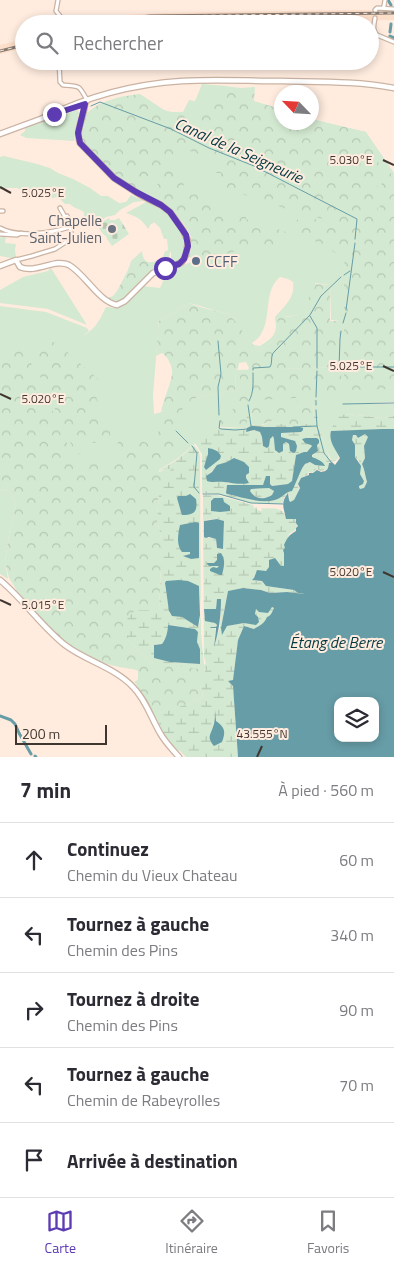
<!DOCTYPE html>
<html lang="fr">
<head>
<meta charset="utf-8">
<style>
  :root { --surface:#fff; --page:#f7f7f7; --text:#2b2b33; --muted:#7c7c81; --line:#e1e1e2; --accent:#5d3bb3 }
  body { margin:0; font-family:"Titillium Web",sans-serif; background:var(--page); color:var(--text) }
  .controls { position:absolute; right:15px; bottom:15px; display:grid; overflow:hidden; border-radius:10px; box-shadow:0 2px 8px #0003 }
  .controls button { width:45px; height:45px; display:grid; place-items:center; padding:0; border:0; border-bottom:1px solid var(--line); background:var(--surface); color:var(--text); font:25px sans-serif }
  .compass { position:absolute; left:274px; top:85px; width:45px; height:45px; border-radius:50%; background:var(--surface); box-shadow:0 2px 8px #0003; rotate:295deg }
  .scale { position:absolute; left:15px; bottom:12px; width:92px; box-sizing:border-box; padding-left:5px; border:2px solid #403630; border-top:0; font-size:14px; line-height:18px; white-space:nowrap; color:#403630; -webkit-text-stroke:4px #ffecdf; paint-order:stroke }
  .stop { position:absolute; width:15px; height:15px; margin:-11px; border:4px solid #5d3bb3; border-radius:50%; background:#fff }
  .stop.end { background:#5d3bb3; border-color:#fff; box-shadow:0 1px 5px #0008 }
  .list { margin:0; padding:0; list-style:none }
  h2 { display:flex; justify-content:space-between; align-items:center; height:65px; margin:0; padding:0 20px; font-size:21px }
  h2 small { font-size:16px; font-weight:400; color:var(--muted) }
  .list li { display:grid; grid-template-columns:32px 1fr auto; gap:15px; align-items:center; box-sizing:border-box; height:75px; padding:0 20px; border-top:1px solid var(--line) }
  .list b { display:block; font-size:19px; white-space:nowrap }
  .list p { margin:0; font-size:16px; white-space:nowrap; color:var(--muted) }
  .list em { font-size:16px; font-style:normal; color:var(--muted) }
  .icon { flex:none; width:28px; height:28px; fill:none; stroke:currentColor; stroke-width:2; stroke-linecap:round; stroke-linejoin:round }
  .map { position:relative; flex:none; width:394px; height:757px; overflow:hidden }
  .search { position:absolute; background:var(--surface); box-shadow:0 2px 8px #0003; left:15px; right:15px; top:15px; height:55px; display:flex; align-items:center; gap:12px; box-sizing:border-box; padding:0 18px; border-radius:28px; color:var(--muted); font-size:19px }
  .sheet { height:440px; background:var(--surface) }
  nav { display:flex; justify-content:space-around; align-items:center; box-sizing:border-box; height:70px; border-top:1px solid var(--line); background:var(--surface); font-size:14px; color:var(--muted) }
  nav a { display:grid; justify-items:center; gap:2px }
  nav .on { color:var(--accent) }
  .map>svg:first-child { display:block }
</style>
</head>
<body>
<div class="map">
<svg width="394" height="757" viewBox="0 0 394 757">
  <defs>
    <pattern id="forest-crowns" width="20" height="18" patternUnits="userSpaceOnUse" patternTransform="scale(1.25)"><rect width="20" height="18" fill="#d3e9d1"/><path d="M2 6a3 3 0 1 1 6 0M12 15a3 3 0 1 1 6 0" fill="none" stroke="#b6c8b4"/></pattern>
    <pattern id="wetland-marsh" width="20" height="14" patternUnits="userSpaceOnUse" patternTransform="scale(1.25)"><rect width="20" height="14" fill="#d3e9d1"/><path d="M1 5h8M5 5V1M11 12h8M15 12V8" fill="none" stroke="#b6c8b4"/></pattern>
    <pattern id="cemetery-stones" width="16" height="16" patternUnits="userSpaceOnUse" patternTransform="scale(1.25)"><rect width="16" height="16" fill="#d3e9d1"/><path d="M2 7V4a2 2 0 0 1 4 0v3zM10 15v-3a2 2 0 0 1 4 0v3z" fill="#b6c8b4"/></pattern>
  </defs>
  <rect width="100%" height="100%" fill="#ffecdf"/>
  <g fill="#fddec9">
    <polygon points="362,10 394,11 394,20 80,24 96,19 127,15 162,13"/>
    <polygon points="24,39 24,48 0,54 0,45"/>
  </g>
  <g fill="#d3e9d1" fill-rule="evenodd">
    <path d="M 202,84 L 226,86 L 252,102 L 282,122 L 312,122 L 312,120 L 366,132 L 394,173 L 394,402 L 351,404 L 394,404 L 394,416 L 383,418 L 346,414 C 325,435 328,432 339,458 L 332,461 L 327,451 L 318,426 L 316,405 L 254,406 L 234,411 L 177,459 L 142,480 L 0,488 L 0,306 L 46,312 L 87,328 L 89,331 L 82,336 C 96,329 99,321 106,307 L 118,308 L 125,304 L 143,286 L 160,288 L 165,277 L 159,272 L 182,266 L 191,262 L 194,262 L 192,238 L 181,218 L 158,200 L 141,194 L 121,181 L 83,130 L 87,113 C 105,99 119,97 140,94 L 167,112 L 183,112 L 189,100 L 195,101 ZM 280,277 L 288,279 L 293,282 C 295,299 284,306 275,317 C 275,320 276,323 276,326 C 276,336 268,341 260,346 L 254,345 L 252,343 C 255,341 259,338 261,334 C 272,317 263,291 280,277 ZM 315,283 L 330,285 L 331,320 L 340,321 L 340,367 L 236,370 L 235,390 L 190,399 L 189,405 L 154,414 L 153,395 L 159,321 L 190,303 C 200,306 210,309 220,312 C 223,313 226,313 228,314 C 230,315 232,318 233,320 C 250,336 254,368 279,332 L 277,318 L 296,315 L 299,314 C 305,304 311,295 316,284 Z"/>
    <polygon points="77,110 79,112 74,141 26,138 20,135 25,131 25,129 29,126"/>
    <path d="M 4,156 L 37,164 L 50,168 L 58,173 L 73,179 L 90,188 L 101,196 L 108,196 L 119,203 L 126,202 L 131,195 L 143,201 L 134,202 L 120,210 L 115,215 L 106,217 L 99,223 L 93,225 L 83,219 L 84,216 L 84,212 C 79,208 74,209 70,204 L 65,204 L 58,197 L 52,198 L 38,194 L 30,194 L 17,188 L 2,188 L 0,190 L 0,157 Z"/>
    <path d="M 148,201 L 160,207 L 166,212 L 183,232 L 187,240 L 185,252 L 182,259 L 179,263 L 167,267 L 171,260 L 171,252 L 170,252 L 168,263 L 166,263 L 165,267 L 159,269 L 165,251 L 167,251 L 168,249 L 167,239 L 164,239 L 160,228 L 154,222 L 154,223 L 151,224 L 148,229 C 143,220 136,216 126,213 Z"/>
    <polygon points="1,236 6,237 5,243 16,244 15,250 16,257 11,258 0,256 0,239"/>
    <polygon points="51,268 87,325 48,309 0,303 0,290 23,277 48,271"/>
    <polygon points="0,489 9,491 16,505 9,534 5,562 8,579 0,574"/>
  </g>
  <g fill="url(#forest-crowns)">
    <polygon points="225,86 241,88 255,87 254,101 281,109 282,122 312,122 312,119 366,132 379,164 377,191 378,220 356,239 343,229 328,220 299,213 218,186 218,184 221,183 221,173 214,173 218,158 210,154 206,157 190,151 188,154 189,136 198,109 200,108 206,111 213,99 216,97 220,98 222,92 215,87"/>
    <path d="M 140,94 C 155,109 169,114 189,113 L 190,115 C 186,120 182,127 182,133 L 187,136 L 185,158 C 171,158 162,170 156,182 L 147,176 L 145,179 L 140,192 L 120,181 L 110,170 L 92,153 L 82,141 L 81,129 L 87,113 L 99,104 L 120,97 Z"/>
    <path d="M 173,165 C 182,173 184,182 185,194 C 191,196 192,194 198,194 C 204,194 211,203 217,206 L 216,212 L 223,215 L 226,212 L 231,213 L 230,220 L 238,223 L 241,217 L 246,217 L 246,219 L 250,221 L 251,218 L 259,221 L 258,227 L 265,231 L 268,224 L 272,225 L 270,232 L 273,234 L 277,229 L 289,233 C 291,227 297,221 300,216 C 322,220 337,225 353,241 L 343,259 L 323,244 L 300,236 L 289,237 L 266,250 L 247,247 L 240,250 L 218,256 L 202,262 L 189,257 C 191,250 193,241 190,234 C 183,218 164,205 150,197 L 152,193 L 154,193 L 155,189 L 165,171 Z"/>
    <polygon points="387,166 394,179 394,209 379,216 383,167"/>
    <path d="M 394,211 L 394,389 L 344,390 L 344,264 C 352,240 373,224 394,211 Z"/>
    <path d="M 142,251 C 143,265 152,264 162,258 L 158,269 L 122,302 C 117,303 111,303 108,298 L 113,296 L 117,291 L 128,270 L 131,261 Z"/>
    <path d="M 316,284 L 330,285 L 330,321 L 340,321 L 340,367 L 248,370 L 249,368 L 246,362 L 239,363 L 238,369 L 236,370 L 235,390 L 191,399 L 189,405 L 183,407 C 181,417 179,428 168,431 L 175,434 L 174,447 L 169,459 L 158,465 L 159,472 L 166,469 L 171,469 L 159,492 L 157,519 L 161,539 L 161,568 L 159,610 L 131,643 L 149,662 L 204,667 L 206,670 L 201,684 L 203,698 L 161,714 L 159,725 L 135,682 L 138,679 L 138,671 C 133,668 126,669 120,667 C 109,665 97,661 87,656 C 59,643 37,612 16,590 L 16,589 L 9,578 L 5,562 L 9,534 L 16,505 L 9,491 L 0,489 L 0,355 L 22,343 L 31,350 L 31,363 L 71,452 L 75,458 L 95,462 L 110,467 L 117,465 L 117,457 L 118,455 L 116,447 L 118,442 C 130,436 139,441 152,444 L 156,441 L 159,429 L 163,430 L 160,426 L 161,413 L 166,411 L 161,412 C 163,400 171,384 172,374 C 173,367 168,357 162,353 L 156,356 L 159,321 L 190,303 C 199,308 210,309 220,312 C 223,313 226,313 228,314 C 230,315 232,318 233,319 C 250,336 254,368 279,332 L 277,318 L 279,317 L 287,317 L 296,315 L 299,314 L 309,297 Z"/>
    <path d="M 48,341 L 57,343 L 99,380 L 104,383 C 95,388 94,397 100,405 C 95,415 105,423 111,431 L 110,434 L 112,437 L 112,446 L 100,442 L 93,443 L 91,438 L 80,443 L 80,447 L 83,452 L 77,455 L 70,442 L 34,363 C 33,352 35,344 48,341 Z"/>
    <polygon points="332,370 341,371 342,391 329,392 313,397 239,401 240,372"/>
    <polygon points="314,400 313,424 279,424 272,421 258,426 252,424 251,404"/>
    <polygon points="247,405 247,425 246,428 220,427 215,425 231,410"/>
  </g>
  <g fill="url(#wetland-marsh)" fill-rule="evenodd">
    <path d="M 314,400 L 317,400 L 318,426 L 330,459 L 332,461 L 339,458 L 335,461 L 329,462 L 328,468 L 326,470 L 320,471 L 317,469 L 312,473 L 309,472 L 308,475 L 301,478 L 298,485 L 299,489 L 294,500 L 290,502 L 289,500 L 290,497 L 288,493 L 285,496 L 282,504 L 250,503 L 219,494 L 202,493 L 202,454 L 195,443 L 215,425 L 221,428 L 246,428 L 247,425 L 247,405 L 251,405 L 252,424 C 259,428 265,424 272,421 L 279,424 L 313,424 ZM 251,426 L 253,427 L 301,432 L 281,433 L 281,437 L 292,440 L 289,448 L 289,444 L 286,442 L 283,444 L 274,439 L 272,436 L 263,446 L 262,437 L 260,432 L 254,430 L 250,432 ZM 316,438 C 317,446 318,450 312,456 L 312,457 L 319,460 L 315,465 L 310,462 L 305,464 L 298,475 L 295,486 L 277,499 L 269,501 L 253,500 L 227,494 L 226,493 L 227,485 L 263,485 L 270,479 L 270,484 L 272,486 L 288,484 L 292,482 L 296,455 L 307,452 L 312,446 L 311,445 L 313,439 ZM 227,462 L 249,473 L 246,475 L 245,478 L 249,483 L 228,483 L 206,476 C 215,470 214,466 227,462 Z"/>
    <polygon points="346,414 383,418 394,416 394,429 331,431 336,417"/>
    <path d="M 365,434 L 368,437 L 364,446 L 365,458 L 362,464 C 365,470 365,476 367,482 L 363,489 L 360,489 L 359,487 L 359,486 L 363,484 L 364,481 L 360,474 L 359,461 L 355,457 L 354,443 L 352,440 L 353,435 L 356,435 L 358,438 Z"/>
    <path d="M 194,445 L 199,452 L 200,457 L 201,633 L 204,665 L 206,663 L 204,657 L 203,495 L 217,495 L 253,505 L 254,508 L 257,507 L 257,510 L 263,511 L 261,508 C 272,509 282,505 287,519 L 296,519 C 298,528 297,530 289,534 L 284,555 L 284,566 L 269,567 L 266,571 L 255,573 L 254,581 L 262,581 L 266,586 L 294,590 L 298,593 L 305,593 L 305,594 L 287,592 L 270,593 L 261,590 L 243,588 L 228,591 L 221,628 L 222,634 L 227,626 L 244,623 L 258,617 L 255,614 L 256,609 L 272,607 L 274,608 C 270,618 264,624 254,629 L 244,626 L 238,640 L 233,680 L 231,684 L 233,686 L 238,757 L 186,757 L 180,751 L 176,750 L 161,730 L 159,725 L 160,714 L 203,698 L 201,684 L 206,669 L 204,667 L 199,669 L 149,662 L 131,643 L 125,629 L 128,617 L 136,610 L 159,610 L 161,568 L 161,539 L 157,519 L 159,491 L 171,469 L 166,469 L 158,471 L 177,460 ZM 218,519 L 224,521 L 223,549 L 217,548 L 216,539 L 214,538 L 205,538 L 205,520 ZM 195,522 L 191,559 L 184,556 L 191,553 L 180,525 ZM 165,585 L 199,586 C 200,599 203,615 198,627 L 182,617 L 170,614 ZM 218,599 L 221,599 L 220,628 L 214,645 L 216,629 L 211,628 L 211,627 L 216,627 L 216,623 L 205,620 L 204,609 L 216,609 L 217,600 ZM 168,625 L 195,629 L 198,635 L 197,642 L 200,649 L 200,664 L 170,662 L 154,658 L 156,644 L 162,644 C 166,639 169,631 168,625 ZM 215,714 L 216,721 L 224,732 L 222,742 L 211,742 C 209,735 212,733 213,726 C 214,722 215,718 215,714 Z"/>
    <path d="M 269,488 L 274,491 L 272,495 C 263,500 256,500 250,491 L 251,489 Z"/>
  </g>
  <polygon fill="url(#cemetery-stones)" points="109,218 110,220 115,220 119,218 129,234 112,246 107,239 106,236 104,235 98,227 102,222"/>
  <g fill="#679da7" fill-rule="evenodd">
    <polygon points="251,426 265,427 300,427 303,428 303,430 301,432 281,433 281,437 295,441 297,446 296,451 294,453 290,451 289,444 286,442 283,444 283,451 279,453 275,450 274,439 273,436 270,439 269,446 267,448 263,446 262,437 260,432 254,430 246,432 247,428"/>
    <path d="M 382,429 L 394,429 L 394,757 L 238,757 L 233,686 L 228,681 L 233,680 L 238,640 L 244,626 L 254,629 C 259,626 265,623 267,617 C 271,616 272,612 274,608 L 272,607 L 268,613 L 259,612 L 256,609 L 255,614 L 258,617 L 259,622 L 256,625 L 244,623 L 227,626 L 222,635 L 221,628 L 228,591 L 243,588 L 261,590 L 270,593 L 287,592 L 305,594 L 298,593 L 294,590 L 266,586 L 262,581 L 252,580 L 254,578 L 257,570 L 266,571 L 269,567 L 269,560 L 275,558 L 281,566 L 284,566 L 284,553 L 283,550 L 285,548 L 284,545 C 287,538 289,535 296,531 L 296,528 L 298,526 L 296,523 L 296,519 L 286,519 C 284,508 280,503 288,493 L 289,500 L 290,502 L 294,500 L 300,488 L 298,484 L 301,478 L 309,475 L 309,473 L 313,473 L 317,470 L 321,472 C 327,471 328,470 329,463 L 332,462 L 335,465 L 340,458 C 336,450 328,441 331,431 ZM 365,434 L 368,437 L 364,446 L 365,458 L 362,464 C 365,470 365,476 367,482 L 364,488 L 360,489 L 359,487 L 359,486 L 363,484 L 364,481 L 360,474 L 361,466 L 355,457 L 355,445 L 352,440 L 353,435 L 356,435 L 358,438 ZM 338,701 L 375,701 L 375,738 L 338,738 Z"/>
    <path d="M 306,438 L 317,438 L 319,440 L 319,443 L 317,445 L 318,451 L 312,455 L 312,457 C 317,459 323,461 325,466 L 315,465 L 310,462 L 305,464 C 299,472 297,482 292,491 C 285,492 282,498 275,500 C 260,504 242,497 227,494 L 226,493 L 227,485 L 263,485 L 266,476 L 270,476 L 270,484 L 272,486 L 288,484 L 292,481 L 296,455 L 304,452 L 307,452 L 312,446 L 311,445 L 305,443 L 302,439 ZM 269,488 L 274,491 L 272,495 C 263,500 256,500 250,491 L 251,489 Z"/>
    <path d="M 208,448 C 213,449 218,450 221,456 L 220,459 L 206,470 L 204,467 L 208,454 Z"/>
    <path d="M 234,458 L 244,462 L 249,467 L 249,473 L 246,475 L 246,478 L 249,483 C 241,485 233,483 224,482 C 218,481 213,483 207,481 L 206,476 L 212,472 L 217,465 L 227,462 Z"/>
    <path d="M 190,494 L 196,499 C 198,512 194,515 182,515 L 177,498 L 178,496 L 186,496 Z"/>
    <polygon points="214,498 223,498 224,502 230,506 230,511 220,512 211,511 211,501"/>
    <polygon points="217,519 224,521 223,549 217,548 216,539 209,537 206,538 204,537 204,521"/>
    <path d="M 195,522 L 199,523 L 199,558 L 191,559 L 183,556 L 190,554 L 190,552 L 182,552 C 176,545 178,534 180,525 Z"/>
    <path d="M 221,553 C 226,560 224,567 222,575 L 220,575 L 210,571 L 210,569 L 213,567 L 217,568 L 219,566 L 209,566 L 207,564 L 207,563 L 214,563 L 217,560 L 217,554 Z"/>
    <polygon points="179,580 188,581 199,586 200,615 198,627 182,617 172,616 169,611 165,583 166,581"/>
    <path d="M 217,599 L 221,599 C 221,616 219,631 214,647 L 216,630 L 216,628 L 211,628 L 210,627 L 216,627 L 217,625 L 215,623 L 205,621 L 204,609 L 216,609 Z"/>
    <path d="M 168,625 L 195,629 L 198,632 L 197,642 L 200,649 L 200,664 L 170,662 L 154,658 L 154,645 L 162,644 C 166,639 168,631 168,625 Z"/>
    <path d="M 215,710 L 216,721 C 225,727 226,732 222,742 L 214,746 C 207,737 210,736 213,727 C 215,722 215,715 215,710 Z"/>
  </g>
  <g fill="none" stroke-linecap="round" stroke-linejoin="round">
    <g stroke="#679da7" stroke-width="1">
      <polyline points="91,106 100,102 171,129 209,148 254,166 357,219 355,239"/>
      <polyline points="344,275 350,271"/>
      <polyline points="346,310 355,243"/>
      <polyline points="310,316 317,328 317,368"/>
      <polyline points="343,323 346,313"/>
      <polyline points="218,341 221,374 218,387 219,415"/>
      <polyline points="340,367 339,367 340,339 341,331"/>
      <polyline points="344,367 394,367"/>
      <path d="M 253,370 L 253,368 L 270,367 C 273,362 270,356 274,352 L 310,315 L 321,296 L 341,277"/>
      <polyline points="316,397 317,371"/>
      <path d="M 249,401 C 254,392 253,383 253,373"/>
      <polyline points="343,404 394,403"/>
      <polyline points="248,405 251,426 253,427 267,428"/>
      <polyline points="316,405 316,401"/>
      <polyline points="316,410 317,426"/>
      <polyline points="220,421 219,428 221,429 235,430 248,429"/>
      <polyline points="293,427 317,426 324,453 331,462"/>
      <polyline points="176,431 188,443"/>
      <polyline points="192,446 197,453 194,487 199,493"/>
      <polyline points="203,494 219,494 251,503 283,504"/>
    </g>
    <g stroke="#679da7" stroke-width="3">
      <polyline points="388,0 391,5"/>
      <polyline points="390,32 391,24"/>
      <polyline points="390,36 394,38"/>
      <polyline points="0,716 11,720 15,724 19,733 31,754"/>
      <polyline points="35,756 36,757"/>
    </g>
    <g stroke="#cab3a3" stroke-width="5.5">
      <g id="street">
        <polyline points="58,0 56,11 60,16 60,24"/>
        <polyline points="383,8 384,6 385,0"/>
        <polyline points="376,12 375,10 377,8 394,9"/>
        <path d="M 375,18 C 374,25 372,30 377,35 L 394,42"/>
        <path d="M 59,61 L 60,82 L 63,85 C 80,86 79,85 87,100"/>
        <polyline points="60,208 65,217"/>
        <polyline points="0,211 3,211"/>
        <polyline points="63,218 67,216 71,223 71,229"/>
        <path d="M 0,228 C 18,238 51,233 70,227 L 72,238 L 55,249 L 32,256 L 16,260"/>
        <polyline points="0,234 17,235 21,233"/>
      </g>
    </g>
    <g stroke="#cab3a3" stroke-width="7">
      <g id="secondary">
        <path d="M 0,266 L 16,260 L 20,267 C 36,274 55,258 69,265 C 85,274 99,302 117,305 L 125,301 L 153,273 L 174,266 L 182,262 L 186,255 L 188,241 L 183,230 L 170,212 L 161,205 L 142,196 L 114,178 L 80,143 C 75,130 84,117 85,104 L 87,100"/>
        <path d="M 0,580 C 24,600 41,626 65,645 C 86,661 114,667 133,687 C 146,700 151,718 160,733 C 165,742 172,749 179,757"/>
      </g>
    </g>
    <g stroke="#cab3a3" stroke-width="7">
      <g id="primary">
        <path d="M 43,118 C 86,97 134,84 182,81 C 215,79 248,81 281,81 C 319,82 356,81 394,88"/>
        <polyline points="0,134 46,117"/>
      </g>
    </g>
    <use href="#street" stroke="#fff" stroke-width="3"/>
    <use href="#secondary" stroke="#fff" stroke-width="4.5"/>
    <use href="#primary" stroke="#fff" stroke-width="4.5"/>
    <g stroke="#877a71" stroke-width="3">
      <g id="rail">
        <polyline points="92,24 118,19 150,16 394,13"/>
        <polyline points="0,51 24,45"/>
      </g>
    </g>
    <use href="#rail" stroke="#ffecdf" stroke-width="1" stroke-dasharray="4" stroke-linecap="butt"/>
  </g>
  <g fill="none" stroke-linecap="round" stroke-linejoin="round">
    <polyline stroke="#5d3bb3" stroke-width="6" points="54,114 85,104 78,133 80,143 114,178 136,192 161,205 170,212 186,235 188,246 184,259 179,264 165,268"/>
  </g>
  <path fill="none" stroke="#403630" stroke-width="2" d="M 383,160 L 394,165M 0,187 L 11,193M 383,366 L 394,371M 0,394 L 11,399M 383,572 L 394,577M 0,600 L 11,605M 257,757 L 262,746"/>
  <circle fill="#6b7280" stroke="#ffecdf" stroke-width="2" cx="112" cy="229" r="5"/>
  <circle fill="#5c6f8a" stroke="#ffecdf" stroke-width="2" cx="196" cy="261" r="5"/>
  <g text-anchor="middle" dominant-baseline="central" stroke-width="4" stroke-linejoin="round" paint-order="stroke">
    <g font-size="15" fill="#5b616d" stroke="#ffecdf" text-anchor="end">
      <text x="102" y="220">Chapelle<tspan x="102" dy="17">Saint-Julien</tspan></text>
    </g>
    <g font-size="15" fill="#4e5e75" stroke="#ffecdf" text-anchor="start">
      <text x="206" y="261">CCFF</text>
    </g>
    <g font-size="16" font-style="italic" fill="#033942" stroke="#ffecdf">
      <text transform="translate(239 150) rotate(24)">Canal de la Seigneurie</text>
      <text x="336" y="642">Étang de Berre</text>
    </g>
  </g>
  <g font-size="12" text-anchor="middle" fill="#403630" stroke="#ffecdf" stroke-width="4" stroke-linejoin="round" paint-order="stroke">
    <text x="351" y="164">5.030°E</text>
    <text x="43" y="197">5.025°E</text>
    <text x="351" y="370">5.025°E</text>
    <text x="43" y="403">5.020°E</text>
    <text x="351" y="576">5.020°E</text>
    <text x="43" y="609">5.015°E</text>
    <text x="262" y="738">43.555°N</text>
  </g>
</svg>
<div class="controls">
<button><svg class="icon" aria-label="layers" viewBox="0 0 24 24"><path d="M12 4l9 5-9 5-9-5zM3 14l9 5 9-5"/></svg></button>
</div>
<svg class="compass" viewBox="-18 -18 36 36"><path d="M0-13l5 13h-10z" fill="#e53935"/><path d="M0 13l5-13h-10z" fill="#7c7c81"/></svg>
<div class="scale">200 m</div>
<div class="stop" style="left:165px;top:268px"></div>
<div class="stop end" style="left:54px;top:114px"></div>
<div class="search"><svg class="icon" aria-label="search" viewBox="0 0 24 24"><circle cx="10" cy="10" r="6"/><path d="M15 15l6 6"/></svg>Rechercher</div>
</div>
<section class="sheet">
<h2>7 min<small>À pied · 560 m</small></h2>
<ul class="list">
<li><svg class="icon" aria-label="ahead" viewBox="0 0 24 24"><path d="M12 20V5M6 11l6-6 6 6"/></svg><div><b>Continuez</b><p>Chemin du Vieux Chateau</p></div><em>60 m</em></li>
<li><svg class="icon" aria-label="left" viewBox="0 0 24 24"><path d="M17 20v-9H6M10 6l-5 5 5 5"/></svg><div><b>Tournez à gauche</b><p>Chemin des Pins</p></div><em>340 m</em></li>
<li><svg class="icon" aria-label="right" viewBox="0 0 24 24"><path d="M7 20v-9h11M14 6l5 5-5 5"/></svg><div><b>Tournez à droite</b><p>Chemin des Pins</p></div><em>90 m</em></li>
<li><svg class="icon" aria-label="left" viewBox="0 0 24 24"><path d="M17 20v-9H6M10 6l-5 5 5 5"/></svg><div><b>Tournez à gauche</b><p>Chemin de Rabeyrolles</p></div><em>70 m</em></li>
<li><svg class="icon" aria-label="arrive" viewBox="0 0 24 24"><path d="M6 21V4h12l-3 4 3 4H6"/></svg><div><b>Arrivée à destination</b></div></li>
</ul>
</section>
<nav>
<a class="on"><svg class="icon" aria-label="map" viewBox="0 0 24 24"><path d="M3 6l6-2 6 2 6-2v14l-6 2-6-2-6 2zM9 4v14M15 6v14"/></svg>Carte</a>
<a><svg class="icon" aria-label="directions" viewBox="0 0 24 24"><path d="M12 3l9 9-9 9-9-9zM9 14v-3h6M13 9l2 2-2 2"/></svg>Itinéraire</a>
<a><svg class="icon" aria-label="saved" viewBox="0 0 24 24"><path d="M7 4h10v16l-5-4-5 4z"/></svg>Favoris</a>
</nav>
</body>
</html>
